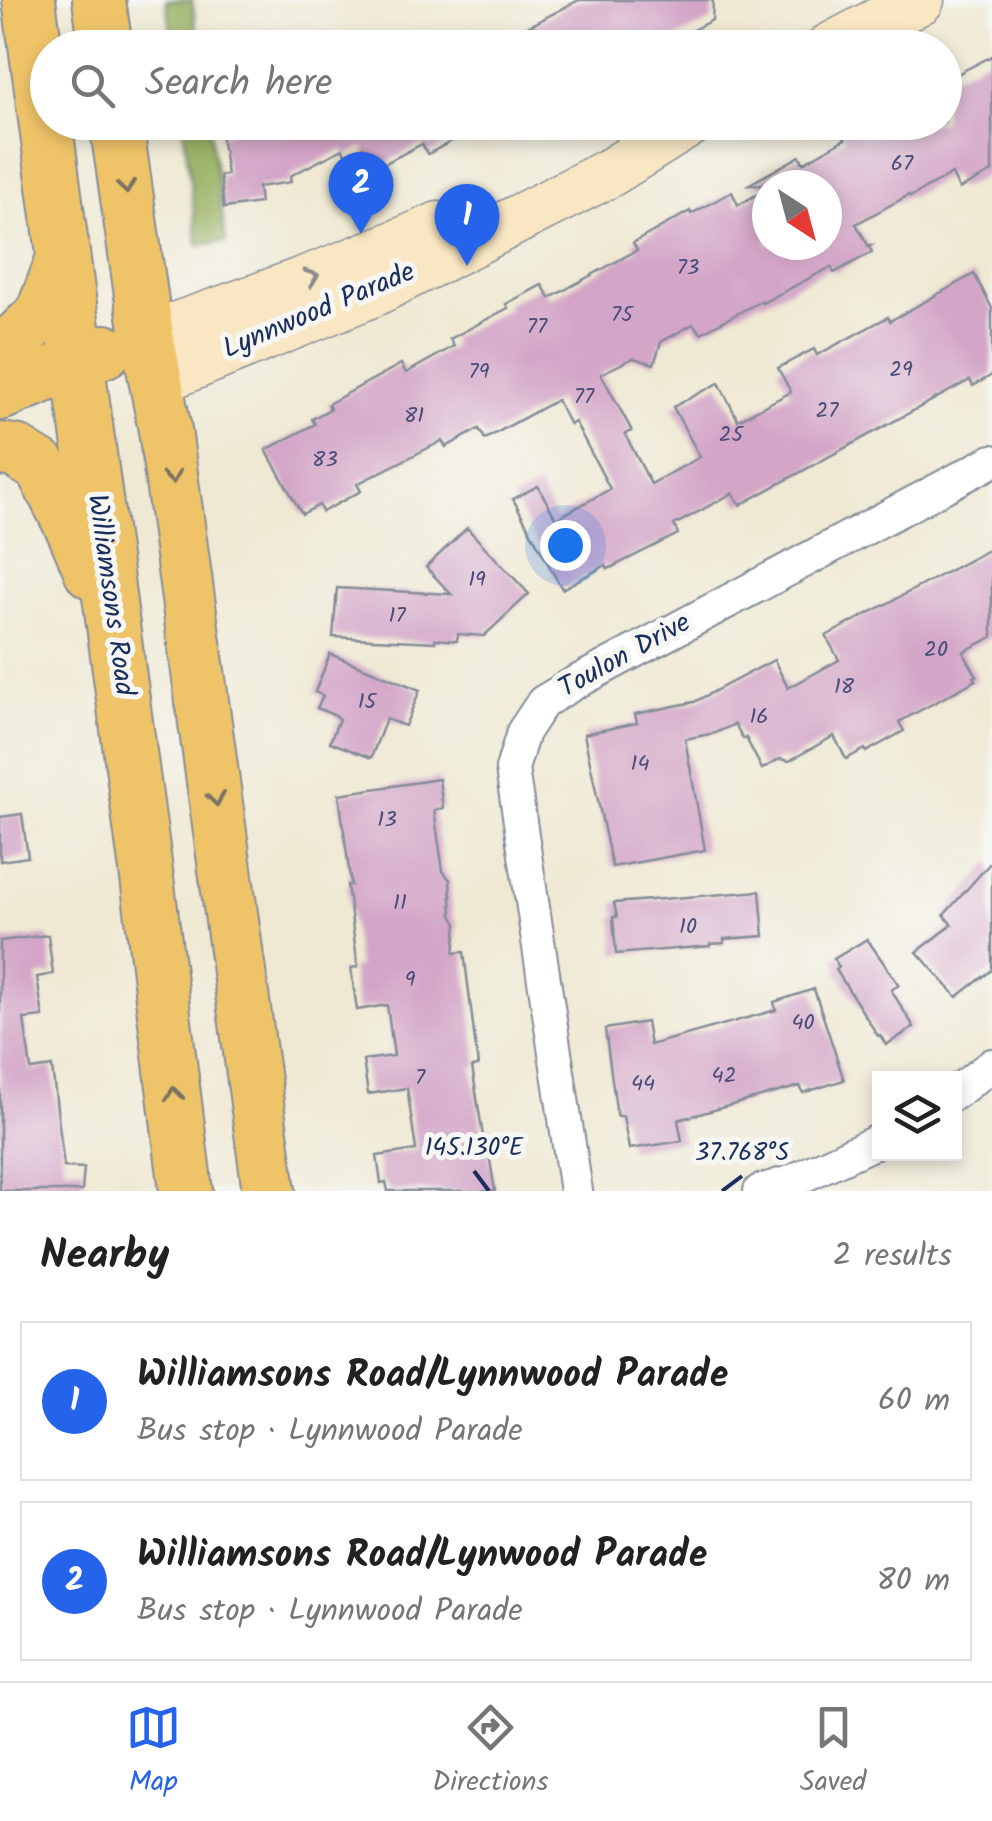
<!DOCTYPE html>
<html lang="en">
<head>
<meta charset="utf-8">
<style>
  :root { --surface:#fff; --page:#f2f2f2; --text:#222; --muted:#767676; --line:#e0e0e0; --accent:#2563eb }
  body { margin:0; font-family:Kalam,sans-serif; background:var(--page); color:var(--text) }
  .controls { position:absolute; right:30px; bottom:30px; display:grid; overflow:hidden; border-radius:0px; box-shadow:0 5px 15px #0003 }
  .controls button { width:90px; height:90px; display:grid; place-items:center; padding:0; border:0; border-bottom:2px solid var(--line); background:var(--surface); color:var(--text); font:50px sans-serif }
  .compass { position:absolute; left:752px; top:170px; width:90px; height:90px; border-radius:50%; background:var(--surface); box-shadow:0 5px 15px #0003; rotate:144deg }
  .you { position:absolute; left:565px; top:545px; width:35px; height:35px; margin:-25px; border:8px solid #fff; border-radius:50%; background:#1a73e8; box-shadow:0 0 0 15px #1a73e833 }
  .badge { display:grid; place-items:center; width:65px; height:65px; border-radius:50%; background:var(--accent); color:#fff; font-size:32px; font-weight:700 }
  .pin { position:absolute; translate:-50% -82px; filter:drop-shadow(0 2px 5px #0008) }
  .pin::after { content:''; position:absolute; top:52px; width:35px; height:30px; background:inherit; clip-path:polygon(0 0,100% 0,50% 100%) }
  .list { margin:0; padding:0; list-style:none }
  h2 { display:flex; justify-content:space-between; align-items:center; height:130px; margin:0; padding:0 40px; font-size:42px }
  h2 small { font-size:32px; font-weight:400; color:var(--muted) }
  .list li { display:grid; grid-template-columns:65px 1fr auto; gap:30px; align-items:center; box-sizing:border-box; height:160px; margin:0 20px 20px; padding:0 20px; border:2px solid var(--line); border-radius:0px }
  .list b { display:block; font-size:38px; white-space:nowrap }
  .list p { margin:0; font-size:32px; white-space:nowrap; color:var(--muted) }
  .list em { font-size:32px; font-style:normal; color:var(--muted) }
  .icon { flex:none; width:55px; height:55px; fill:none; stroke:currentColor; stroke-width:2; stroke-linecap:round; stroke-linejoin:round }
  .map { position:relative; flex:none; width:992px; height:1191px; overflow:hidden }
  .search { position:absolute; background:var(--surface); box-shadow:0 5px 15px #0003; left:30px; right:30px; top:30px; height:110px; display:flex; align-items:center; gap:25px; box-sizing:border-box; padding:0 35px; border-radius:55px; color:var(--muted); font-size:38px }
  .sheet { height:490px; background:var(--surface) }
  nav { display:flex; justify-content:space-around; align-items:center; box-sizing:border-box; height:140px; border-top:2px solid var(--line); background:var(--surface); font-size:28px; color:var(--muted) }
  nav a { display:grid; justify-items:center; gap:5px }
  nav .on { color:var(--accent) }
  .map>svg:first-child { display:block }
</style>
</head>
<body>
<div class="map">
<svg width="992" height="1191" viewBox="0 0 992 1191">
  <rect width="100%" height="100%" fill="#f6f6f2"/>
  <filter id="ink" filterUnits="userSpaceOnUse"><feTurbulence type="fractalNoise" baseFrequency=".01" numOctaves="2"/><feDisplacementMap in="SourceGraphic" scale="20" xChannelSelector="R" yChannelSelector="G"/><feConvolveMatrix kernelMatrix="1 2 1 2 8 2 1 2 1" color-interpolation-filters="sRGB"/></filter>
  <filter id="wash" filterUnits="userSpaceOnUse"><feTurbulence type="fractalNoise" baseFrequency=".0048" numOctaves="4" result="noise"/><feDisplacementMap in="SourceGraphic" scale="40" xChannelSelector="R" yChannelSelector="G"/><feGaussianBlur stdDeviation="2.25" result="paint"/><feColorMatrix in="noise" values="0 0 0 0 0 0 0 0 0 0 0 0 0 0 0 0 0 1.4 0 .05"/><feComposite in="paint" operator="in"/></filter>
  <g filter="url(#wash)">
    <rect width="100%" height="100%" fill="#efe9d3"/>
    <g fill="#98b162" stroke="#5a7060" stroke-width="2.5">
      <polygon points="166,0 192,0 199,47 174,47"/>
      <polygon points="183,123 209,123 226,242 198,245"/>
    </g>
    <g id="blocks">
      <g fill="#d3a5c7">
        <polygon points="579,0 713,0 712,20 663,45 656,33 630,48 488,48"/>
        <polygon points="992,56 992,172 959,189 952,174 910,197 909,195 856,224 868,245 872,245 869,247 872,252 834,273 831,267 762,303 761,301 701,333 693,324 661,342 654,364 633,358 601,374 632,431 625,434 651,484 700,457 673,407 719,383 738,420 791,392 778,368 814,349 817,355 888,317 890,321 974,274 992,308 992,375 973,386 970,380 740,505 733,493 674,525 678,534 608,569 606,565 562,589 513,499 538,486 556,519 610,489 575,422 570,425 557,400 485,439 479,429 446,447 442,441 357,484 361,491 322,512 319,505 302,514 266,450 315,424 312,419 330,409 328,404 401,364 406,373 454,346 450,339 508,308 506,304 542,285 550,298 637,250 633,243 690,211 691,214 732,192 738,205 767,189 767,245 827,245 827,185 748,185 800,156 803,163 845,139 841,132 859,122 944,122 944,81"/>
        <polygon points="226,122 487,122 428,154 422,144 374,169 363,147 346,156 343,149 290,176 291,182 258,187 260,203 224,208 220,176 227,175 221,135 228,134"/>
        <polygon points="467,528 529,594 484,636 458,634 457,641 435,639 435,642 333,637 337,588 451,594 426,567"/>
        <polygon points="992,548 992,637 963,652 977,676 974,677 976,680 899,722 904,731 866,752 865,749 846,759 834,736 789,761 780,759 762,769 746,738 743,739 735,724 715,733 685,739 705,850 612,867 584,734 637,723 635,714 694,702 774,660 788,688 839,660 826,636"/>
        <polygon points="330,654 420,690 405,726 386,719 371,758 330,742 339,719 336,716 317,708 323,696 315,692"/>
        <polygon points="439,779 443,808 434,810 443,871 450,880 452,915 457,924 454,953 464,952 478,1066 472,1067 483,1136 486,1136 495,1191 388,1191 386,1182 381,1183 377,1156 416,1150 407,1088 368,1094 363,1060 394,1056 387,1005 357,1010 351,968 358,967 347,885 351,885 339,794"/>
        <polygon points="22,814 28,857 0,861 0,817"/>
        <polygon points="992,861 992,970 957,997 917,952 952,925 944,915"/>
        <polygon points="760,891 764,936 724,939 724,943 710,944 710,946 616,954 613,917 617,917 614,903"/>
        <polygon points="48,935 53,974 37,977 43,1017 24,1019 31,1070 52,1067 64,1167 84,1168 82,1191 0,1191 0,941"/>
        <polygon points="867,939 899,985 891,990 914,1027 886,1045 880,1035 878,1036 836,970 839,967 834,959"/>
        <polygon points="814,989 844,1080 803,1093 800,1086 678,1120 682,1141 629,1149 623,1116 617,1116 605,1029 646,1022 650,1045 776,1010 774,1002"/>
      </g>
    </g>
  </g>
  <g filter="url(#ink)">
    <use href="#blocks" fill-opacity="0" stroke="#858c98" stroke-width="2.5"/>
    <g fill="none" stroke-linecap="round" stroke-linejoin="round">
      <g stroke="#858c98" stroke-width="36">
        <g id="street">
          <polyline points="954,1094 992,1065"/>
          <polyline points="576,1191 512,769 523,732 543,702 573,684 992,461"/>
          <polyline points="760,1191 790,1182 880,1140"/>
        </g>
      </g>
      <g stroke="#858c98" stroke-width="51">
        <g id="secondary">
          <polyline points="829,48 920,0"/>
          <path d="M 147,336 C 246,303 344,268 439,226"/>
          <polyline points="156,381 374,292 611,172 691,122"/>
        </g>
      </g>
      <g stroke="#858c98" stroke-width="56">
        <g id="primary">
          <polyline points="29,0 149,893 186,1191"/>
          <polyline points="99,0 106,48"/>
          <polyline points="116,122 147,336 165,430 269,1191"/>
          <polyline points="0,355 42,314 63,258"/>
          <polyline points="0,394 105,351"/>
          <polyline points="0,449 15,451 41,467 74,532 91,572"/>
        </g>
      </g>
      <use href="#street" stroke="#fff" stroke-width="32"/>
      <use href="#secondary" stroke="#f9e7c3" stroke-width="48"/>
      <use href="#primary" stroke="#efc469" stroke-width="52"/>
    </g>
    <defs><path id="oneway-chevron" d="M-2-3.5L2.5 0L-2 3.5" fill="none" stroke-width="1.6" stroke-linecap="round" stroke-linejoin="round" transform="scale(2.5)"/></defs>
    <g stroke="#7a7263">
      <use href="#oneway-chevron" transform="translate(126 187) rotate(82)"/>
      <use href="#oneway-chevron" transform="translate(172 477) rotate(82)"/>
      <use href="#oneway-chevron" transform="translate(216 799) rotate(82)"/>
      <use href="#oneway-chevron" transform="translate(174 1094) rotate(-97)"/>
    </g>
    <use stroke="#8a8b90" href="#oneway-chevron" transform="translate(312 277) rotate(-20)"/>
  </g>
  <path fill="none" stroke="#1b2f5e" stroke-width="4" d="M 474,1171 L 489,1191M 722,1191 L 742,1176"/>
  <g text-anchor="middle" dominant-baseline="central" stroke-width="10" stroke-linejoin="round" paint-order="stroke">
    <g font-size="22" fill="#494c78">
      <text x="902" y="164">67</text>
      <text x="688" y="268">73</text>
      <text x="622" y="315">75</text>
      <text x="537" y="327">77</text>
      <text x="901" y="370">29</text>
      <text x="479" y="372">79</text>
      <text x="584" y="397">77</text>
      <text x="827" y="411">27</text>
      <text x="414" y="416">81</text>
      <text x="731" y="435">25</text>
      <text x="325" y="460">83</text>
      <text x="477" y="580">19</text>
      <text x="397" y="616">17</text>
      <text x="936" y="650">20</text>
      <text x="844" y="687">18</text>
      <text x="367" y="702">15</text>
      <text x="759" y="717">16</text>
      <text x="640" y="764">14</text>
      <text x="387" y="820">13</text>
      <text x="400" y="903">11</text>
      <text x="688" y="927">10</text>
      <text x="410" y="980">9</text>
      <text x="803" y="1023">40</text>
      <text x="724" y="1076">42</text>
      <text x="420" y="1078">7</text>
      <text x="643" y="1084">44</text>
    </g>
    <g font-size="28" fill="#1b2f5e" stroke="#f6f6f2">
      <text transform="translate(319 311) rotate(-23)">Lynnwood Parade</text>
      <text transform="translate(110 595) rotate(82)">Williamsons Road</text>
      <text transform="translate(625 656) rotate(-29)">Toulon Drive</text>
    </g>
  </g>
  <g font-size="25" text-anchor="middle" fill="#1b2f5e" stroke="#f6f6f2" stroke-width="10" stroke-linejoin="round" paint-order="stroke">
    <text x="474" y="1155">145.130°E</text>
    <text x="742" y="1160">37.768°S</text>
  </g>
</svg>
<div class="controls">
<button><svg class="icon" aria-label="layers" viewBox="0 0 24 24"><path d="M12 4l9 5-9 5-9-5zM3 14l9 5 9-5"/></svg></button>
</div>
<svg class="compass" viewBox="-18 -18 36 36"><path d="M0-13l5 13h-10z" fill="#e53935"/><path d="M0 13l5-13h-10z" fill="#767676"/></svg>
<div class="you"></div>
<div class="pin badge" style="left:467px;top:266px">1</div>
<div class="pin badge" style="left:361px;top:234px">2</div>
<div class="search"><svg class="icon" aria-label="search" viewBox="0 0 24 24"><circle cx="10" cy="10" r="6"/><path d="M15 15l6 6"/></svg>Search here</div>
</div>
<section class="sheet">
<h2>Nearby<small>2 results</small></h2>
<ul class="list">
<li><span class="badge">1</span><div><b>Williamsons Road/Lynnwood Parade</b><p>Bus stop · Lynnwood Parade</p></div><em>60 m</em></li>
<li><span class="badge">2</span><div><b>Williamsons Road/Lynwood Parade</b><p>Bus stop · Lynnwood Parade</p></div><em>80 m</em></li>
</ul>
</section>
<nav>
<a class="on"><svg class="icon" aria-label="map" viewBox="0 0 24 24"><path d="M3 6l6-2 6 2 6-2v14l-6 2-6-2-6 2zM9 4v14M15 6v14"/></svg>Map</a>
<a><svg class="icon" aria-label="directions" viewBox="0 0 24 24"><path d="M12 3l9 9-9 9-9-9zM9 14v-3h6M13 9l2 2-2 2"/></svg>Directions</a>
<a><svg class="icon" aria-label="saved" viewBox="0 0 24 24"><path d="M7 4h10v16l-5-4-5 4z"/></svg>Saved</a>
</nav>
</body>
</html>
